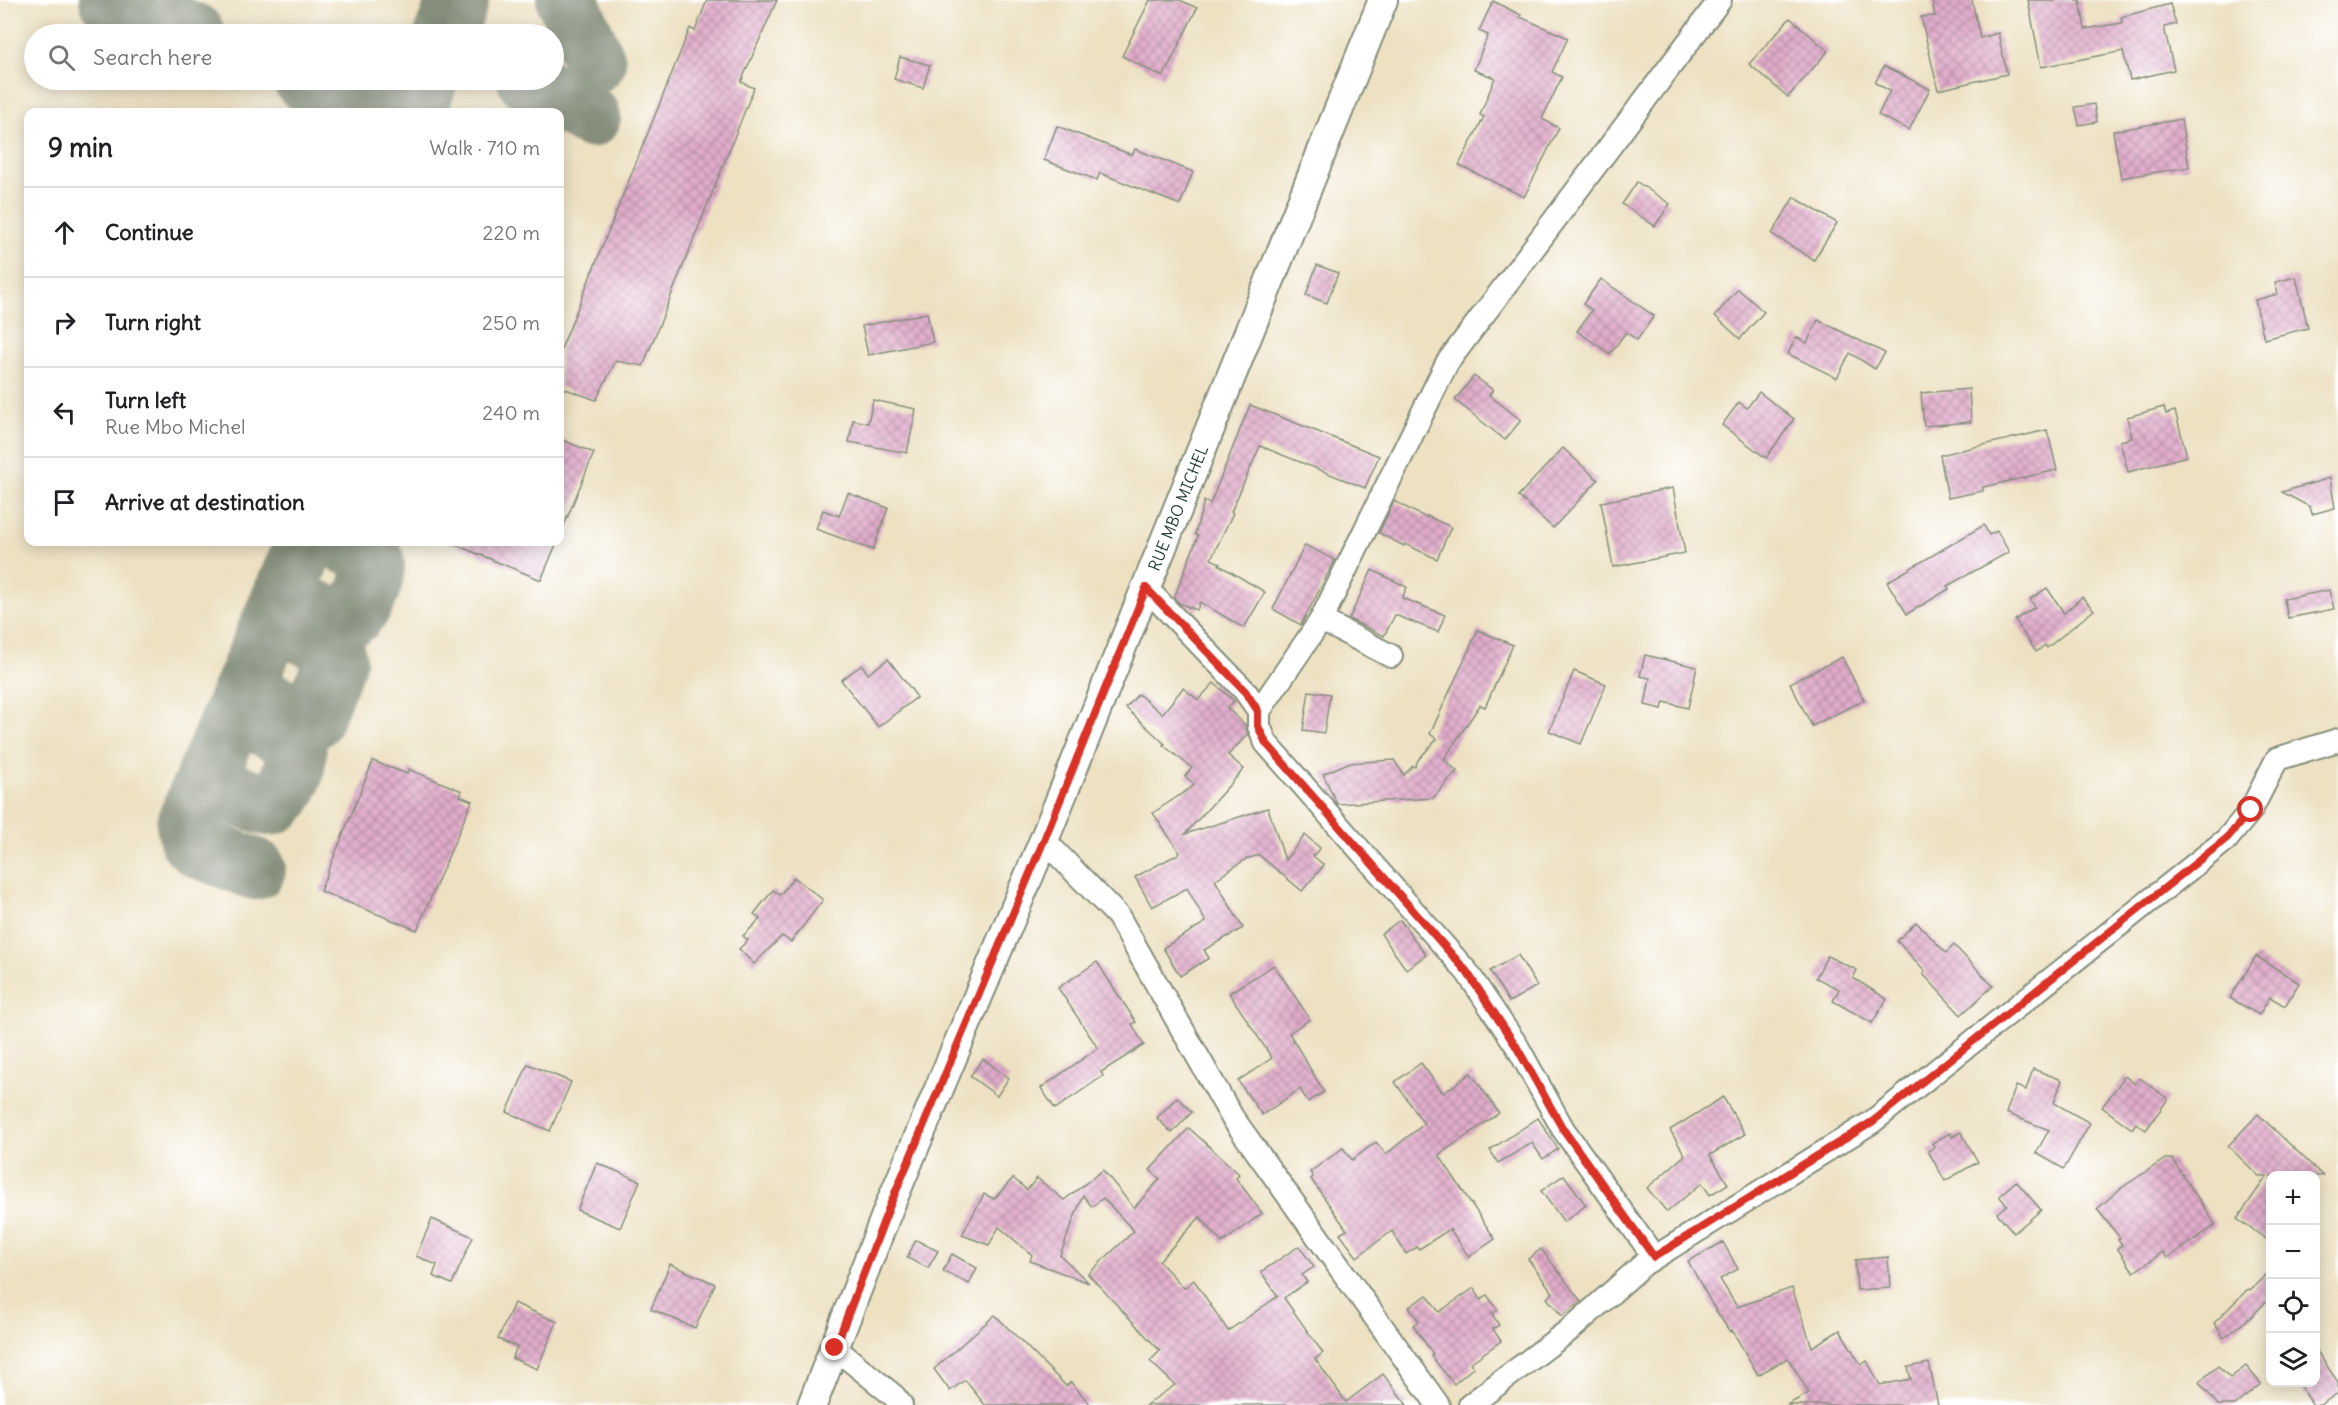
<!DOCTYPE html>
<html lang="en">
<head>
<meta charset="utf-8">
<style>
  :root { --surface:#fff; --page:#f2f2f2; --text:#202124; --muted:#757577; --line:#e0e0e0 }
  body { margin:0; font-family:Delius,sans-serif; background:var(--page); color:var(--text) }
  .controls { position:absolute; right:18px; bottom:18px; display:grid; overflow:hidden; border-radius:12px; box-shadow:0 3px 15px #0003 }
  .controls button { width:54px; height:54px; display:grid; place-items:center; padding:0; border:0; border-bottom:2px solid var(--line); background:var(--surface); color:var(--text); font:30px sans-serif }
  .stop { position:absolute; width:18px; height:18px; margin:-14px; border:4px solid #d93025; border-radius:50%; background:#fff }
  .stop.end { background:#d93025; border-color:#fff; box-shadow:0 2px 6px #0008 }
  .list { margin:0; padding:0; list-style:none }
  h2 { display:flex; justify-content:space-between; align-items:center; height:78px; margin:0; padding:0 24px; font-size:26px }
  h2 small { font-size:20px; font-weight:400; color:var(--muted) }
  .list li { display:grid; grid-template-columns:39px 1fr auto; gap:18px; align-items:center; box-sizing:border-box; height:90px; padding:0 24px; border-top:2px solid var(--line) }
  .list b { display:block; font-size:22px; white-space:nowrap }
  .list p { margin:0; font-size:20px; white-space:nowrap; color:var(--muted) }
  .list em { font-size:20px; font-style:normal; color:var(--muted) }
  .icon { flex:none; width:33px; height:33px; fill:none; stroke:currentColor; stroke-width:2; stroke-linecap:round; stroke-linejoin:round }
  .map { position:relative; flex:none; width:2338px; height:1405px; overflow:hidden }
  .search { position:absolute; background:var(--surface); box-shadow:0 3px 15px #0003; left:24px; top:24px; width:540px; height:66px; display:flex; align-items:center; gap:15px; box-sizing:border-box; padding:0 21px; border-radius:33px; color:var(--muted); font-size:22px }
  .panel { position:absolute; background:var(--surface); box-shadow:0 3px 15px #0003; left:24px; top:108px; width:540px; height:438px; border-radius:12px }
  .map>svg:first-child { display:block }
</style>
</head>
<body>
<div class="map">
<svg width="2338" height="1405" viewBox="0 0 2338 1405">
  <defs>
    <pattern id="building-cross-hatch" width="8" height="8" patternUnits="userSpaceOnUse" patternTransform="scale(1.5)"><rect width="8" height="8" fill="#e1accb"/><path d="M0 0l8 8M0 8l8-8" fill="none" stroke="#b68da6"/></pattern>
  </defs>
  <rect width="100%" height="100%" fill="#fff"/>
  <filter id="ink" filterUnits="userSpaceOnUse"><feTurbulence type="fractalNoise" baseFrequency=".0167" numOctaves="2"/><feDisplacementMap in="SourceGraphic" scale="12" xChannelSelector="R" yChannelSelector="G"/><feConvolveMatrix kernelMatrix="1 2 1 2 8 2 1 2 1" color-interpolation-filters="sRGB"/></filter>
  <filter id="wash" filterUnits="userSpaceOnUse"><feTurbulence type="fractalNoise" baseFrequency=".008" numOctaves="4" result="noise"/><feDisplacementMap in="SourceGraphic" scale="24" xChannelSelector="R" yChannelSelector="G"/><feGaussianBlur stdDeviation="1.35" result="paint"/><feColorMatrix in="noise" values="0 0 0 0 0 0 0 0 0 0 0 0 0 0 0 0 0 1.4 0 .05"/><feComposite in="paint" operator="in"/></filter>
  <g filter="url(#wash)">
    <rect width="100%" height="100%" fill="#ede1c2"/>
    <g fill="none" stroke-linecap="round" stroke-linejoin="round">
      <g stroke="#868f7b" stroke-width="62">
        <polyline points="110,0 194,34"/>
        <polyline points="567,0 595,62"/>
        <polyline points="445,34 458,0"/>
        <polyline points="304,80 383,112"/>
        <polyline points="528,80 590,117"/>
        <polyline points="415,112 427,80"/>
        <path d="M 279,612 C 284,610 291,606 297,606 C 313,604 329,623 346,619 C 360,616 382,569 371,556 C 365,549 350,545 342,542"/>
        <polyline points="253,720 238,703 257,697 311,720 336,660 330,644 293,630 269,630"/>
        <path d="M 200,793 C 220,787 236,795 255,801 C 258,802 264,805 268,805 C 288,804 303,751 292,738 L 253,720 L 234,721"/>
        <polyline points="255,869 198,847 190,839 187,824 306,542"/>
      </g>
    </g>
    <g id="blocks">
      <g fill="url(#building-cross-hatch)">
        <polygon points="707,0 777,0 741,82 754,88 643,366 616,361 596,400 560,387 560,352 690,28 695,31"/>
        <polygon points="1150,0 1180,0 1197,8 1163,77 1122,56"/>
        <polygon points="1932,0 1972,0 1980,38 1998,33 2007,74 1938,90 1921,17 1935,16"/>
        <polygon points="2028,0 2080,0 2085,29 2122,23 2121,17 2170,4 2176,24 2164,27 2174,70 2130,80 2123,51 2041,67"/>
        <polygon points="1493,1 1521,15 1520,17 1568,38 1552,72 1562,77 1542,119 1559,128 1524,197 1459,165 1484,117 1480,115 1495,78 1474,70 1488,35 1479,31"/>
        <polygon points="1790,18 1828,51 1788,97 1749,64"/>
        <polygon points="900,57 930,65 923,88 894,79"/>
        <polygon points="1884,66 1930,89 1909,130 1878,115 1890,91 1875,83"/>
        <polygon points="2094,104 2097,122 2079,125 2075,107"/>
        <polygon points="2181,119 2189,167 2121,178 2113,131"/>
        <polygon points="1057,126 1132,155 1135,149 1193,172 1180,205 1100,173 1097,180 1044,160"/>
        <polygon points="1637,182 1670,204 1655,226 1622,204"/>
        <polygon points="1794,197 1837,223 1814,260 1772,234"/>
        <polygon points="1317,265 1338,273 1327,303 1306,295"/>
        <polygon points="2296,277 2308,328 2264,339 2255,300 2278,294 2275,282"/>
        <polygon points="1601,279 1654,316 1637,340 1626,332 1610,354 1577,331 1592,310 1583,304"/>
        <polygon points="1738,289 1764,312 1740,339 1715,316"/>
        <polygon points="927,313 933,342 868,355 862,326"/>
        <polygon points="1818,320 1885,353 1875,369 1850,353 1837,378 1788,354 1796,337 1807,343"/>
        <polygon points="1474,376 1493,390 1489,395 1521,420 1505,440 1455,400"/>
        <polygon points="1969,389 1971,422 1924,426 1921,393"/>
        <polygon points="1759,392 1794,419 1766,458 1722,425 1739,402 1747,408"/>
        <polygon points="873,400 916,409 907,453 849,442 853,420 868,423"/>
        <polygon points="1250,405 1379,456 1365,488 1260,446 1231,512 1233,513 1211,559 1220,563 1219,565 1265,592 1244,628 1200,602 1197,610 1181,604 1174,598 1198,536 1195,534 1204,501 1210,504"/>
        <polygon points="2164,407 2166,414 2175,411 2187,456 2128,472 2120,441 2132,438 2127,417"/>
        <polygon points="2047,430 2057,470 1983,487 1983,491 1948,498 1940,455"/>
        <polygon points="560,439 594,453 560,535"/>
        <polygon points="1563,448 1598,480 1553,528 1518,496"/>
        <polygon points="2330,478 2335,508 2312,514 2310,507 2282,492"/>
        <polygon points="1673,488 1685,553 1613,567 1601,502"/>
        <polygon points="848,493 888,508 873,550 816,529 823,510 839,516"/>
        <polygon points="1394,501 1426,518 1427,516 1451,527 1437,559 1405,544 1404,546 1379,533"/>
        <polygon points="1984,525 1989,535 1997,531 2009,552 1947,586 1949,589 1907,614 1887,582"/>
        <polygon points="449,542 557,542 541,580"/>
        <polygon points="1305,545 1335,560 1301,625 1273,609"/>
        <polygon points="1372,570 1407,587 1402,598 1445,615 1438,632 1395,615 1384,636 1349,619"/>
        <polygon points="2047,588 2064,613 2082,597 2094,610 2047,648 2045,645 2036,652 2015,620 2035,607 2030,599"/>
        <polygon points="2329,590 2334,609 2288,618 2284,599"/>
        <polygon points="1478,630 1513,645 1485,707 1480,705 1444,759 1457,771 1433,798 1337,804 1323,774 1348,763 1394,760 1404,775 1413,766 1415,767 1418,760 1437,739 1430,734"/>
        <polygon points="1645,655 1697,667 1688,708 1664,702 1662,709 1645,705 1650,678 1640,676"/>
        <polygon points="1842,657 1864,700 1812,726 1790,683"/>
        <polygon points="888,659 917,697 878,727 841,680 862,665 868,674"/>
        <polygon points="1574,671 1606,684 1581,744 1549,731"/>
        <polygon points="1214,683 1234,701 1227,708 1245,725 1248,734 1228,755 1244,769 1185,834 1268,808 1285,860 1305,835 1320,848 1313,856 1324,865 1302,891 1259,855 1246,859 1215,880 1243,928 1204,950 1209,958 1180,976 1163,948 1206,922 1187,888 1152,907 1135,877 1180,853 1153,813 1195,785 1185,776 1192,768 1163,745 1165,744 1126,708 1138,694 1162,714 1183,688 1198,700"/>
        <polygon points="1309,691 1330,694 1324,733 1303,730"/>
        <polygon points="373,761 407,774 408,769 462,791 460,796 472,801 417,930 320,891"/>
        <polygon points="794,877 823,900 791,942 782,936 754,964 739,949 748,940 743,936 760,919 754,914 773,890 780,895"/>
        <polygon points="1400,920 1426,955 1406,969 1381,934"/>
        <polygon points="1916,922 1946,953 1954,945 1993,986 1961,1015 1923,974 1925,971 1897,941"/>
        <polygon points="1518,955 1537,986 1509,1002 1490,971"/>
        <polygon points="1827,956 1857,970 1853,978 1887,999 1872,1023 1833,1001 1839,989 1816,978"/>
        <polygon points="2256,956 2299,983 2285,1006 2270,997 2259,1015 2230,998"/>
        <polygon points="1097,962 1136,1022 1132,1024 1144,1045 1101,1072 1103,1076 1055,1109 1041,1088 1098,1048 1058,988"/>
        <polygon points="1274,965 1310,1019 1289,1033 1324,1092 1308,1102 1300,1089 1262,1115 1238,1081 1272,1058 1229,993"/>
        <polygon points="983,1059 1009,1078 997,1096 970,1076"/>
        <polygon points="1421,1063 1443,1093 1471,1073 1499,1113 1439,1155 1495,1239 1469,1257 1450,1229 1419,1249 1417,1247 1406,1254 1392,1231 1357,1257 1340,1234 1347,1230 1311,1179 1313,1177 1310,1172 1343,1148 1352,1160 1376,1142 1386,1154 1424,1124 1395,1082"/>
        <polygon points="528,1064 571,1082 550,1131 507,1112"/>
        <polygon points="2033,1069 2062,1080 2054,1103 2090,1123 2064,1169 2036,1153 2049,1130 2006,1113 2016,1086 2026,1090"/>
        <polygon points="2125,1076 2135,1084 2140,1078 2168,1099 2146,1130 2136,1123 2132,1129 2102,1107"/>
        <polygon points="1177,1097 1192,1112 1172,1133 1157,1118"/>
        <polygon points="1723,1097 1745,1134 1710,1155 1728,1184 1710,1195 1702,1183 1667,1212 1647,1188 1685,1155 1670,1130"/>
        <polygon points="2258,1114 2323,1176 2271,1176 2271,1242 2237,1219 2267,1176 2259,1176 2228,1146"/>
        <polygon points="1538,1118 1558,1149 1543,1159 1532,1143 1498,1163 1490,1150"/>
        <polygon points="1189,1128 1239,1174 1236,1178 1262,1213 1222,1243 1200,1217 1159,1261 1184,1288 1194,1280 1228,1331 1278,1296 1261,1272 1299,1246 1314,1267 1302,1275 1307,1282 1284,1298 1323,1353 1315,1359 1346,1402 1383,1374 1407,1405 1146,1405 1175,1385 1150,1361 1160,1351 1088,1274 1134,1231 1103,1198 1092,1207 1083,1195 1060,1255 1089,1283 1030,1261 1032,1255 999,1227 989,1245 962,1235 984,1194 994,1199 1013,1178 1027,1190 1037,1178 1064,1200 1103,1170 1134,1208 1160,1179 1150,1170"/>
        <polygon points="1961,1132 1978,1162 1945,1181 1928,1151 1934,1147 1932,1143 1950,1133 1952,1137"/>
        <polygon points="2165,1159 2172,1159 2216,1225 2167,1258 2163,1252 2134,1272 2117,1248 2122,1245 2118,1239 2120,1238 2097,1209 2120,1189"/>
        <polygon points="597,1163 640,1181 620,1228 577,1210"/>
        <polygon points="1564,1175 1586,1205 1564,1222 1541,1191"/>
        <polygon points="2016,1181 2041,1210 2014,1233 1997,1213 2007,1205 1999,1196"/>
        <polygon points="432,1219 473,1237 452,1284 433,1276 437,1265 416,1256"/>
        <polygon points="916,1240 938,1251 928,1268 907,1258"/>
        <polygon points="1723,1242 1738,1269 1720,1279 1737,1307 1792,1288 1812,1347 1840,1330 1861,1365 1867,1361 1880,1385 1911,1379 1908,1367 1929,1363 1938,1405 1787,1405 1809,1393 1788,1358 1758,1375 1732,1330 1730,1332 1713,1306 1688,1261"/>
        <polygon points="1541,1249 1581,1301 1562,1316 1547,1298 1553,1293 1528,1259"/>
        <polygon points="952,1254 977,1268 969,1284 943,1271"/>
        <polygon points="1888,1257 1890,1288 1857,1290 1855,1260"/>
        <polygon points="670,1264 715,1284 695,1328 651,1309"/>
        <polygon points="2271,1270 2271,1297 2252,1316 2224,1338 2214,1323 2248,1289 2250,1290"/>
        <polygon points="1474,1288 1481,1300 1487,1295 1498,1310 1492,1314 1499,1325 1493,1329 1501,1341 1470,1363 1474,1367 1454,1384 1431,1356 1433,1354 1413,1325 1419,1321 1409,1307 1427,1295 1439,1312"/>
        <polygon points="514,1303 557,1322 537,1369 512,1358 517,1347 498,1339"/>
        <polygon points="995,1315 1066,1386 1071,1382 1091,1405 985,1405 965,1380 950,1391 934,1369"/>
        <polygon points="2316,1350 2338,1382 2338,1393 2320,1405 2313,1405 2298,1383 2316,1383"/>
        <polygon points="2218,1366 2230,1378 2246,1366 2261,1384 2235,1405 2218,1405 2199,1382"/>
      </g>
    </g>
  </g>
  <g filter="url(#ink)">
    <use href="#blocks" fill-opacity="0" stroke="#868f7b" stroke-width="1.5"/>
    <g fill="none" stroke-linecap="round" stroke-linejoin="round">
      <g stroke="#868f7b" stroke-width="26">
        <g id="minor">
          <polyline points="1146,588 1245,691 1259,711 1259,726 1266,743 1467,972 1517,1046 1563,1129 1654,1257"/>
          <polyline points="1321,620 1447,363 1720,0"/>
          <polyline points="1259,711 1321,620 1391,656"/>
          <polyline points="1044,840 1118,916 1232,1117 1438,1405"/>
          <polyline points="835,1348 894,1396 901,1405"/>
          <polyline points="1470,1405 1572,1328 1644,1264 1872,1122 2227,839 2251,810 2277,759 2338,740"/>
        </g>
      </g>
      <g stroke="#868f7b" stroke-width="32">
        <g id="tertiary">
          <path id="s1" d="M 812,1405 L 890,1205 L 1044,840 L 1383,0"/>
        </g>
      </g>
      <use href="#minor" stroke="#fff" stroke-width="22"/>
      <use href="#tertiary" stroke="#fff" stroke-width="28"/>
    </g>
  </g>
  <g fill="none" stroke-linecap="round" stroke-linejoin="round" filter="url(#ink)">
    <polyline stroke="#d93025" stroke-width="8" points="835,1348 890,1205 1044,840 1146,588 1245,691 1258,711 1258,726 1266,743 1467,972 1516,1046 1563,1129 1654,1257 1872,1122 2227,838 2251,810"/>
  </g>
  <g text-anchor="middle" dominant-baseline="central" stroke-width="4.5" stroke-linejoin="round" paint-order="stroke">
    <g font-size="16" fill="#1f3d34" stroke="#fff">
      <text stroke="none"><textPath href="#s1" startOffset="969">RUE MBO MICHEL</textPath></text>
    </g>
  </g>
</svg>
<div class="controls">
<button>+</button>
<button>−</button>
<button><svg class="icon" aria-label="locate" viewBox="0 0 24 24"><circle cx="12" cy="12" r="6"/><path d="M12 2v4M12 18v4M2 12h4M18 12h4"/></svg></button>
<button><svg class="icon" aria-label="layers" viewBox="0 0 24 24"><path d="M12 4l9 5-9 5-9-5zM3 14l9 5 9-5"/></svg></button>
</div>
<div class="stop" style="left:2251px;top:810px"></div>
<div class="stop end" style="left:835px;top:1348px"></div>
<div class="search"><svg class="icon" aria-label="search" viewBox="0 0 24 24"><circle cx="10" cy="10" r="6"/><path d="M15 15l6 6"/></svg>Search here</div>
<section class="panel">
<h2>9 min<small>Walk · 710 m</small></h2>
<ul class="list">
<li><svg class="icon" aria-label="ahead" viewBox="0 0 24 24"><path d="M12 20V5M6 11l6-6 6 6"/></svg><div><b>Continue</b></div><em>220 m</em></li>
<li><svg class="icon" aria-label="right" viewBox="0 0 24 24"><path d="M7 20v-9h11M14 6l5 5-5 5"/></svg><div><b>Turn right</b></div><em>250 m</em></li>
<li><svg class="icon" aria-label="left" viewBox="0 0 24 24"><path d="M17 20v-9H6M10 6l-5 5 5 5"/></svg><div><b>Turn left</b><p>Rue Mbo Michel</p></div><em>240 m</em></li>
<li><svg class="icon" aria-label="arrive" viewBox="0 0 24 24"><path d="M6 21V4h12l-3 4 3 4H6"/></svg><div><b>Arrive at destination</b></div></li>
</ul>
</section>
</div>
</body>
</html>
